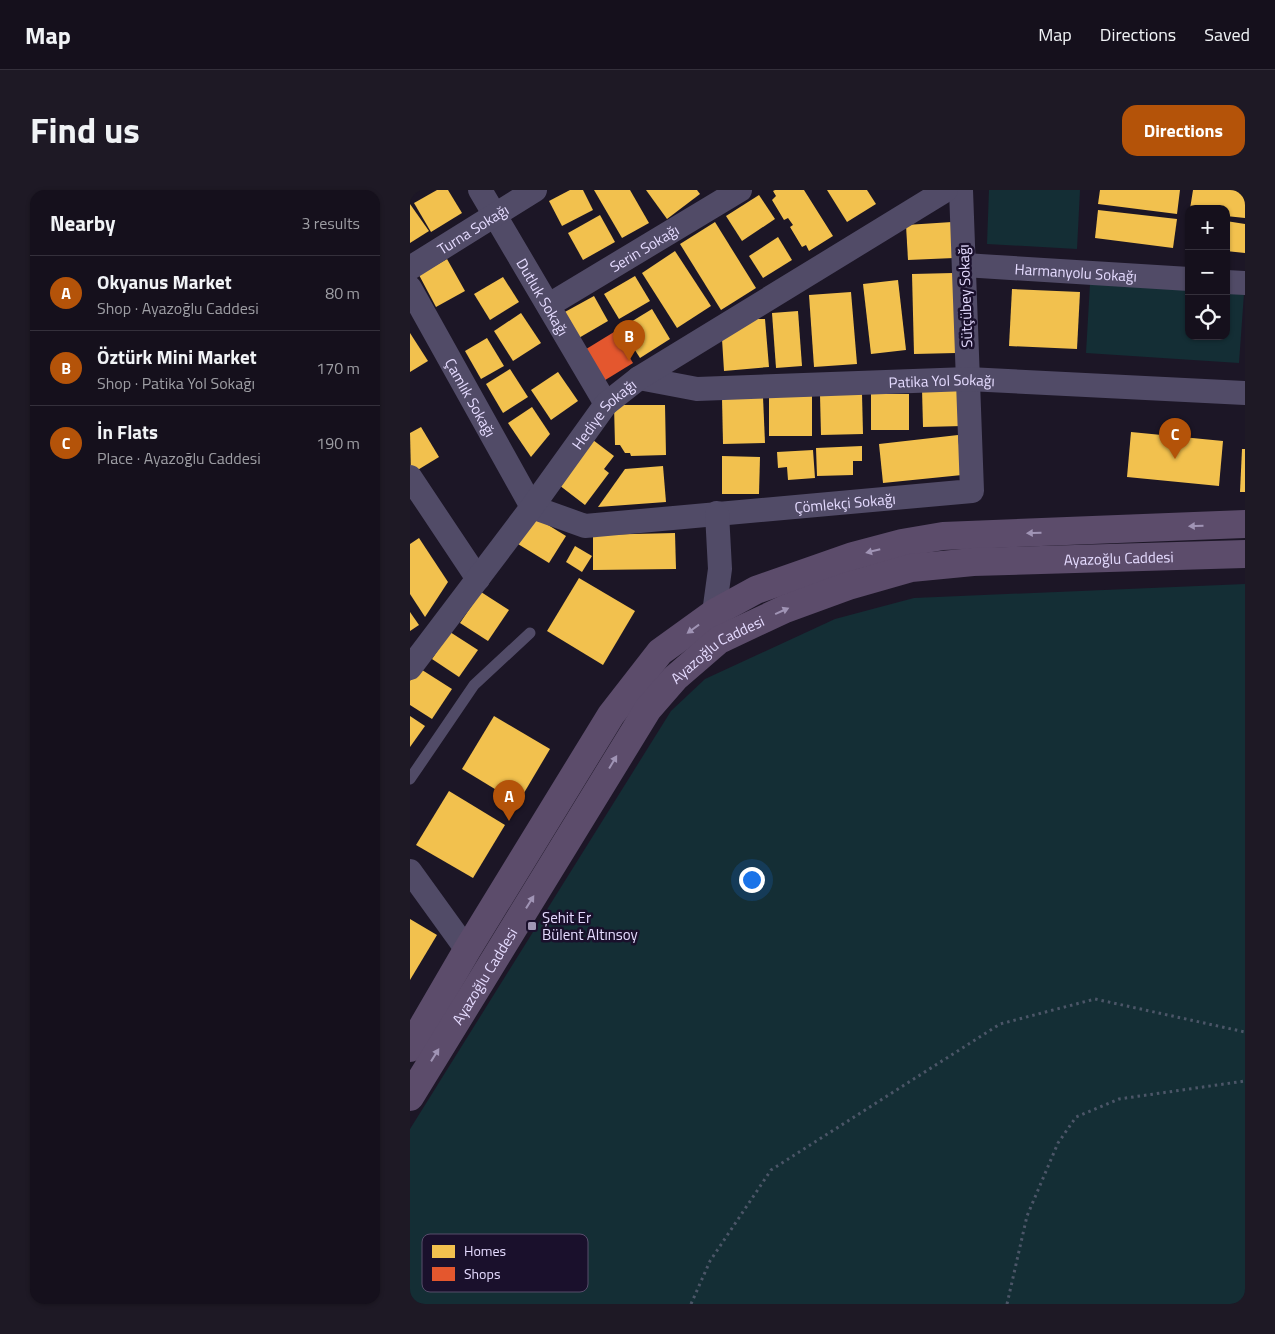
<!DOCTYPE html>
<html lang="en">
<head>
<meta charset="utf-8">
<style>
  :root { --surface:#15101c; --page:#1e1925; --text:#f1f3f6; --muted:#9d9da3; --line:#34303b; --accent:#b45309 }
  body { margin:0; font-family:"Titillium Web",sans-serif; background:var(--page); color:var(--text) }
  .controls { position:absolute; right:15px; top:15px; display:grid; overflow:hidden; border-radius:10px; box-shadow:0 1px 4px #0004 }
  .controls button { width:45px; height:45px; display:grid; place-items:center; padding:0; border:0; border-bottom:1px solid var(--line); background:var(--surface); color:var(--text); font:25px sans-serif }
  .you { position:absolute; left:341px; top:689px; width:18px; height:18px; margin:-12px; border:4px solid #fff; border-radius:50%; background:#1a73e8; box-shadow:0 0 0 8px #1a73e833 }
  .badge { display:grid; place-items:center; width:32px; height:32px; border-radius:50%; background:var(--accent); color:#fff; font-size:16px; font-weight:700 }
  .pin { position:absolute; translate:-50% -41px; filter:drop-shadow(0 1px 2px #0008) }
  .pin::after { content:''; position:absolute; top:26px; width:18px; height:15px; background:inherit; clip-path:polygon(0 0,100% 0,50% 100%) }
  .list { margin:0; padding:0; list-style:none }
  h2 { display:flex; justify-content:space-between; align-items:center; height:65px; margin:0; padding:0 20px; font-size:21px }
  h2 small { font-size:16px; font-weight:400; color:var(--muted) }
  .list li { display:grid; grid-template-columns:32px 1fr auto; gap:15px; align-items:center; box-sizing:border-box; height:75px; padding:0 20px; border-top:1px solid var(--line) }
  .list b { display:block; font-size:19px; white-space:nowrap }
  .list p { margin:0; font-size:16px; white-space:nowrap; color:var(--muted) }
  .list em { font-size:16px; font-style:normal; color:var(--muted) }
  .icon { flex:none; width:28px; height:28px; fill:none; stroke:currentColor; stroke-width:2; stroke-linecap:round; stroke-linejoin:round }
  .map { position:relative; flex:none; width:835px; height:1114px; overflow:hidden; border-radius:15px }
  header { display:flex; align-items:center; gap:30px; box-sizing:border-box; height:70px; padding:0 25px; background:var(--surface); border-bottom:1px solid var(--line) }
  header strong { font-size:24px }
  nav { display:flex; gap:28px; margin-inline-start:auto; font-size:18px }
  .intro { display:flex; align-items:center; justify-content:space-between; box-sizing:border-box; height:120px; padding:0 30px }
  h1 { margin:0; font-size:35px }
  .button { padding:12px 22px; border-radius:15px; background:var(--accent); color:#fff; font-size:18px; font-weight:700 }
  main { display:flex; gap:30px; padding:0 30px }
  aside { flex:1; background:var(--surface); border-radius:15px; box-shadow:0 1px 4px #0004 }
  .map>svg:first-child { display:block }
</style>
</head>
<body>
<header>
<strong>Map</strong>
<nav><a>Map</a><a>Directions</a><a>Saved</a></nav>
</header>
<div class="intro"><h1>Find us</h1><a class="button">Directions</a></div>
<main>
<aside>
<h2>Nearby<small>3 results</small></h2>
<ul class="list">
<li><span class="badge">A</span><div><b>Okyanus Market</b><p>Shop · Ayazoğlu Caddesi</p></div><em>80 m</em></li>
<li><span class="badge">B</span><div><b>Öztürk Mini Market</b><p>Shop · Patika Yol Sokağı</p></div><em>170 m</em></li>
<li><span class="badge">C</span><div><b>İn Flats</b><p>Place · Ayazoğlu Caddesi</p></div><em>190 m</em></li>
</ul>
</aside>
<div class="map">
<svg width="835" height="1114" viewBox="0 0 835 1114">
  <rect width="100%" height="100%" fill="#1c1626"/>
  <g fill="#142e35">
    <polygon points="579,0 670,0 667,59 577,54"/>
    <polygon points="680,94 779,100 779,146 816,146 816,102 834,103 829,173 676,163"/>
    <polygon points="835,394 835,1114 0,1114 0,939 261,521 295,489 425,429 504,408"/>
  </g>
  <g fill="#f2c14e">
    <polygon points="27,0 38,0 52,23 21,42 4,13"/>
    <polygon points="160,0 173,0 183,20 152,36 139,11"/>
    <polygon points="184,0 220,0 239,33 212,48"/>
    <polygon points="236,0 287,0 290,4 257,29"/>
    <polygon points="365,0 394,0 423,46 399,61 396,55 392,57 380,37 383,35 378,28 374,30 362,10 366,6 363,1"/>
    <polygon points="417,0 457,0 466,14 437,32"/>
    <polygon points="690,0 770,0 767,24 688,14"/>
    <polygon points="783,0 835,0 835,28 816,26 816,19 780,19"/>
    <polygon points="349,5 365,29 332,51 316,26"/>
    <polygon points="0,14 19,41 0,53"/>
    <polygon points="688,20 767,29 763,58 685,48"/>
    <polygon points="190,25 205,52 173,70 158,43"/>
    <polygon points="816,31 835,34 835,63 816,61"/>
    <polygon points="305,32 346,98 311,120 270,54"/>
    <polygon points="542,32 544,68 498,70 496,35"/>
    <polygon points="368,47 382,70 353,88 339,66"/>
    <polygon points="265,61 301,116 267,138 232,83"/>
    <polygon points="37,69 55,101 26,117 9,85"/>
    <polygon points="543,83 546,163 504,164 502,84"/>
    <polygon points="225,86 240,111 209,129 194,104"/>
    <polygon points="93,87 109,112 80,130 64,104"/>
    <polygon points="488,90 496,160 461,164 453,94"/>
    <polygon points="602,99 670,102 667,159 599,156"/>
    <polygon points="441,102 447,174 404,177 399,105"/>
    <polygon points="184,106 198,131 167,149 153,123"/>
    <polygon points="242,119 260,149 230,168 211,138"/>
    <polygon points="388,121 392,176 366,178 362,123"/>
    <polygon points="111,123 131,153 103,171 84,141"/>
    <polygon points="347,129 355,129 359,177 314,181 312,149"/>
    <polygon points="0,143 18,171 0,182"/>
    <polygon points="77,148 94,176 71,189 55,161"/>
    <polygon points="100,179 118,207 93,223 76,194"/>
    <polygon points="148,182 168,211 141,230 121,200"/>
    <polygon points="551,198 553,236 513,237 512,199"/>
    <polygon points="452,204 453,244 411,245 410,205"/>
    <rect x="461" y="204" width="38" height="36"/>
    <polygon points="402,206 402,246 359,246 359,207"/>
    <polygon points="353,207 355,253 313,254 312,208"/>
    <polygon points="204,215 255,215 256,265 221,266 220,263 215,263 210,255 205,255"/>
    <polygon points="122,217 140,244 121,267 98,233"/>
    <polygon points="11,237 29,267 1,284 0,243"/>
    <polygon points="721,242 813,251 809,296 717,287"/>
    <polygon points="548,245 552,285 473,293 469,254"/>
    <polygon points="183,250 204,266 194,279 199,283 175,315 149,295"/>
    <polygon points="452,256 452,271 443,271 443,285 407,286 406,258"/>
    <polygon points="832,259 835,259 835,302 830,302"/>
    <polygon points="403,260 405,288 378,290 377,277 368,278 367,262"/>
    <polygon points="312,266 350,267 349,304 312,304"/>
    <polygon points="253,276 256,312 188,317 215,279"/>
    <polygon points="125,327 156,346 139,373 108,354"/>
    <polygon points="265,343 266,379 183,380 183,345"/>
    <polygon points="9,348 38,392 15,427 0,404 0,354"/>
    <polygon points="165,356 182,366 172,382 156,372"/>
    <polygon points="169,388 225,421 193,475 137,441"/>
    <polygon points="71,402 99,420 78,451 50,433"/>
    <polygon points="0,422 9,435 0,441"/>
    <polygon points="40,442 68,460 49,487 22,469"/>
    <polygon points="9,478 42,499 22,529 0,515 0,491"/>
    <polygon points="0,526 15,536 0,557"/>
    <polygon points="84,526 140,559 108,613 52,579"/>
    <polygon points="39,601 95,635 63,688 6,655"/>
    <polygon points="0,729 27,745 0,790"/>
  </g>
  <polygon fill="#e4572e" points="204,142 223,173 192,192 173,161"/>
  <g fill="none" stroke-linecap="round" stroke-linejoin="round">
    <g stroke="#4c5668" stroke-width="3" stroke-dasharray="2.5 4" stroke-linecap="butt">
      <polyline points="281,1114 300,1071 361,980 590,834 685,809 835,842"/>
      <polyline points="597,1114 617,1026 648,953 666,927 709,909 835,891"/>
    </g>
    <polyline stroke="#514b67" stroke-width="11" points="0,589 64,495 120,443"/>
    <g stroke="#514b67" stroke-width="24">
      <path id="s1" d="M 70,0 L 196,214"/>
      <path id="s2" d="M 554,75 L 779,89"/>
      <path id="s3" d="M 0,78 L 125,0"/>
      <polyline points="816,92 835,93"/>
      <path id="s4" d="M 0,98 L 122,317 L 175,336 L 562,301 L 551,0"/>
      <path id="s5" d="M 139,115 L 330,0"/>
      <path id="s6" d="M 229,188 L 287,199 L 558,189 L 835,203"/>
      <polyline points="0,287 68,389"/>
      <polyline points="304,423 310,379 307,323"/>
      <path id="s7" d="M 0,478 L 122,317 L 196,214 L 229,188 L 536,0"/>
      <polyline points="0,681 57,760"/>
    </g>
    <g stroke="#5c4c6b" stroke-width="28">
      <polyline points="0,858 57,760 201,525 250,462 304,423 346,400 443,366 492,353 533,346 835,334"/>
      <path id="s8" d="M 0,907 L 238,519 L 265,488 L 309,450 L 375,419 L 438,396 L 501,378 L 563,372 L 835,364"/>
    </g>
  </g>
  <defs><path id="oneway-solid" d="M-6-.8H1V-3.2L6.5 0L1 3.2V.8H-6Z" transform="scale(1.25)"/></defs>
  <g fill="#a094b5">
    <use href="#oneway-solid" transform="translate(786 336) rotate(178)"/>
    <use href="#oneway-solid" transform="translate(624 343) rotate(178)"/>
    <use href="#oneway-solid" transform="translate(463 361) rotate(166)"/>
    <use href="#oneway-solid" transform="translate(372 421) rotate(-24)"/>
    <use href="#oneway-solid" transform="translate(283 439) rotate(144)"/>
    <use href="#oneway-solid" transform="translate(203 572) rotate(-59)"/>
    <use href="#oneway-solid" transform="translate(120 712) rotate(-58)"/>
    <use href="#oneway-solid" transform="translate(25 865) rotate(-58)"/>
  </g>
  <rect fill="#9f96b3" stroke="#1a102c" stroke-width="2" x="117" y="731" width="10" height="10" rx="2.5"/>
  <g text-anchor="middle" dominant-baseline="central" stroke-width="5" stroke-linejoin="round" paint-order="stroke">
    <g font-size="15" fill="#e5dbff" stroke="#1a102c">
      <text stroke="none"><textPath href="#s3" startOffset="74">Turna Sokağı</textPath></text>
      <text stroke="none"><textPath href="#s5" startOffset="111">Serin Sokağı</textPath></text>
      <text stroke="none"><textPath href="#s2" startOffset="112">Harmanyolu Sokağı</textPath></text>
      <text transform="translate(555 106) rotate(-92)">Sütçübey Sokağı</text>
      <text stroke="none"><textPath href="#s1" startOffset="124">Dutluk Sokağı</textPath></text>
      <text stroke="none"><textPath href="#s6" startOffset="304">Patika Yol Sokağı</textPath></text>
      <text stroke="none"><textPath href="#s4" startOffset="125">Çamlık Sokağı</textPath></text>
      <text stroke="none"><textPath href="#s7" startOffset="320">Hediye Sokağı</textPath></text>
      <text stroke="none"><textPath href="#s4" startOffset="568">Çömlekçi Sokağı</textPath></text>
      <text stroke="none"><textPath href="#s8" startOffset="968">Ayazoğlu Caddesi</textPath></text>
      <text stroke="none"><textPath href="#s8" startOffset="548">Ayazoğlu Caddesi</textPath></text>
      <text stroke="none"><textPath href="#s8" startOffset="142">Ayazoğlu Caddesi</textPath></text>
    </g>
    <g font-size="15" fill="#e5dbff" stroke="#1a102c" text-anchor="start">
      <text x="132" y="727">Şehit Er<tspan x="132" dy="17">Bülent Altınsoy</tspan></text>
    </g>
  </g>
  <rect x="12" y="1044" width="166" height="58" rx="8" fill="#1a102c" stroke="#574d6b" stroke-width="1"/>
  <rect x="22" y="1055" width="23" height="13" fill="#f2c14e"/>
  <rect x="22" y="1077" width="23" height="14" fill="#e4572e"/>
  <g font-size="14" fill="#e5dbff">
    <text x="54" y="1066">Homes</text>
    <text x="54" y="1089">Shops</text>
  </g>
</svg>
<div class="controls">
<button>+</button>
<button>−</button>
<button><svg class="icon" aria-label="locate" viewBox="0 0 24 24"><circle cx="12" cy="12" r="6"/><path d="M12 2v4M12 18v4M2 12h4M18 12h4"/></svg></button>
</div>
<div class="you"></div>
<div class="pin badge" style="left:99px;top:631px">A</div>
<div class="pin badge" style="left:219px;top:171px">B</div>
<div class="pin badge" style="left:765px;top:269px">C</div>
</div>
</main>
</body>
</html>
